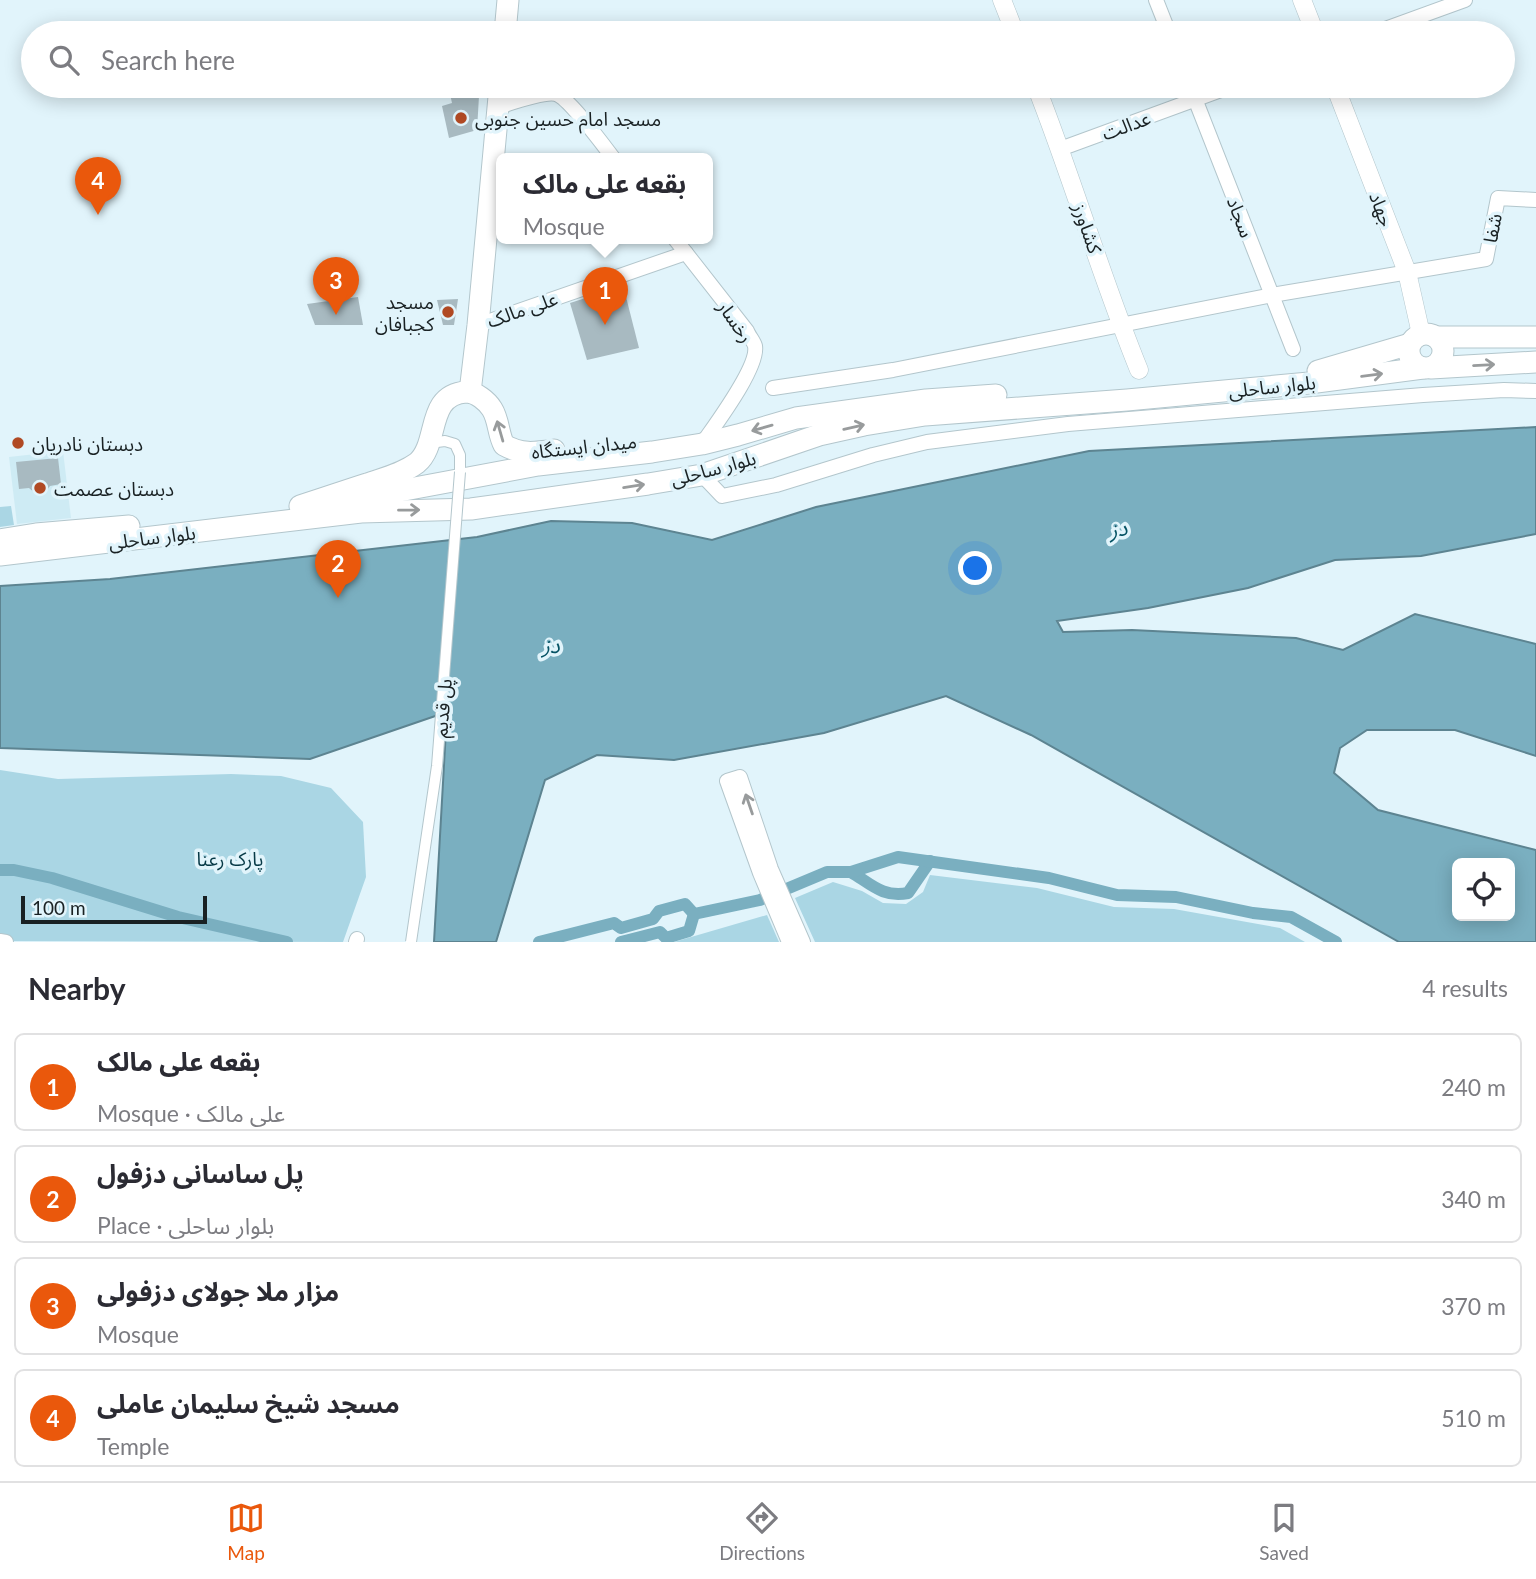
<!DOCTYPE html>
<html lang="en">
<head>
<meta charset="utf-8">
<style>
  :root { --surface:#fff; --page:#f2f2f3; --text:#2b2b33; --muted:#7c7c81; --line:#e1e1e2; --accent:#ea580c }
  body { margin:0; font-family:Lato,"Noto Sans Arabic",sans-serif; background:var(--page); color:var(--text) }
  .controls { position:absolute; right:21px; bottom:21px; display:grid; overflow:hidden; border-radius:10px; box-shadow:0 4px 18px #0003 }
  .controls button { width:63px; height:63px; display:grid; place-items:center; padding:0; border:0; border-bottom:2px solid var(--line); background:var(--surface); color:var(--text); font:35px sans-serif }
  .scale { position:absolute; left:21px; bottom:18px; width:186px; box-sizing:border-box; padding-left:7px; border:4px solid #192123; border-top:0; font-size:19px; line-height:24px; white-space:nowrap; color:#192123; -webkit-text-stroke:5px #e1f4fb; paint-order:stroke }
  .you { position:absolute; left:976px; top:569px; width:24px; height:24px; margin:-18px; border:5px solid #fff; border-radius:50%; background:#1a73e8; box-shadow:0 0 0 10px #1a73e833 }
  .badge { display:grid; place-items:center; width:46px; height:46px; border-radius:50%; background:var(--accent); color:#fff; font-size:23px; font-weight:700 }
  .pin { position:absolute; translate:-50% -58px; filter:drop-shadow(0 2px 4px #0008) }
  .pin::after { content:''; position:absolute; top:37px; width:24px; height:21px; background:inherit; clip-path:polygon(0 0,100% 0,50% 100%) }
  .popup { position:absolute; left:496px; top:153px; width:217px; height:91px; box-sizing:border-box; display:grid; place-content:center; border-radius:10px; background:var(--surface); filter:drop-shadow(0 2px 5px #0005); font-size:23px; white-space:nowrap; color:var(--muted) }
  .popup b { font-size:26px; color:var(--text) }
  .popup::after { content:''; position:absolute; left:50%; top:100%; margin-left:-14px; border:14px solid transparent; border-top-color:var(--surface) }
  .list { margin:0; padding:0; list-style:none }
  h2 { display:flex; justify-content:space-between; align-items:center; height:91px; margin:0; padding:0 28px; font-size:30px }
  h2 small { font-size:23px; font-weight:400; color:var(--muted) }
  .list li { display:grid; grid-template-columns:46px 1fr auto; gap:21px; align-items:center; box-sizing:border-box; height:98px; margin:0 14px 14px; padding:0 14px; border:2px solid var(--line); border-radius:10px }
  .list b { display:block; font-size:26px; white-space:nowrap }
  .list p { margin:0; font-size:23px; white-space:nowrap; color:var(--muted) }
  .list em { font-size:23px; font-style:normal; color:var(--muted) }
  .icon { flex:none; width:38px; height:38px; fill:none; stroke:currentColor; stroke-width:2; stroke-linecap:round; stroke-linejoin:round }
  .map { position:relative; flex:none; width:1536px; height:942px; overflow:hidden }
  .search { position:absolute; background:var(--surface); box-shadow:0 4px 18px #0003; left:21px; right:21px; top:21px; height:77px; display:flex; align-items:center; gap:18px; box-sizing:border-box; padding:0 24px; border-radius:38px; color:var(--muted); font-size:26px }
  .sheet { height:539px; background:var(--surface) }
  nav { display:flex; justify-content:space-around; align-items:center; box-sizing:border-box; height:98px; border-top:2px solid var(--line); background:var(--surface); font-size:19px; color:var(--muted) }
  nav a { display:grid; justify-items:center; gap:4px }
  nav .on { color:var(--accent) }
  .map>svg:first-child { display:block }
</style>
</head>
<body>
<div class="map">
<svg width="1536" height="942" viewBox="0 0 1536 942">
  <rect width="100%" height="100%" fill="#e1f4fb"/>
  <polygon fill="#ceebf4" points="63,451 71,518 17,524 9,457"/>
  <g fill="#aad6e4">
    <polygon points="11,506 14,525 0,527 0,507"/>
    <polygon points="0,770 58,779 231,774 281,776 331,788 363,822 366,877 343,942 0,941"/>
    <polygon points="930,875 1037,888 1114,907 1174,909 1280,928 1305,942 815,942 795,898 833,882 862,891 883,903 906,904 923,892"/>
    <polygon points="767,915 779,942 674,942"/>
  </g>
  <path fill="#7aafc0" stroke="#5d8491" stroke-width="2" fill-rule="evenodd" d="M 1536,427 L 1536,534 L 1421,556 L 1335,560 L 1248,588 L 1148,608 L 1057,621 L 1063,632 L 1132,630 L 1296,638 L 1343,650 L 1415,614 L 1536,644 L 1536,756 L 1455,730 L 1367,730 L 1340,748 L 1334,773 L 1378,810 L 1536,850 L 1536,942 L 1399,942 L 1031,735 L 946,696 L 824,733 L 674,760 L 597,755 L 545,780 L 496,942 L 434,942 L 447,712 L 310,759 L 0,748 L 0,586 L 110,579 L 477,537 L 551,521 L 632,523 L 712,540 L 816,507 L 1089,451 ZM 1457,863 L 1510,863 L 1510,916 L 1457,916 Z"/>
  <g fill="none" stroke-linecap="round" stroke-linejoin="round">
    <g stroke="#7aafc0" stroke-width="12">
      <polyline points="0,870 14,870 52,878 178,917 287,942"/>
      <path d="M 851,872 C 871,884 883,898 908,893 L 930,861"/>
      <polyline points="539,942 614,923 621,928 653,919 659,911 685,904 694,914 760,900 827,872 851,872 898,857 1049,878 1117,895 1176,897 1253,913 1291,917 1336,942"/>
      <polyline points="621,942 660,932 666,938 689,931 694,914"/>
    </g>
  </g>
  <g fill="#a8bac1">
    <polygon points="470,86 479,96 477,130 449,138 442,106 452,103 450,94"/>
    <polygon points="617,288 625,293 639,348 587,360 570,303"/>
    <polygon points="358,297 363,325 315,325 307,304"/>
    <polygon points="458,299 454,325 443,325 437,300"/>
    <polygon points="58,458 61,484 50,486 45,493 36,494 29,488 19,489 16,462"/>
  </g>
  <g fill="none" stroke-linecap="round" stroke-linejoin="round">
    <g stroke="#b3c6cc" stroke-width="12">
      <polyline id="pedestrian" points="429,443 445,441 455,444 460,455 460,472"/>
    </g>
    <g stroke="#b3c6cc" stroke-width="16">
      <g id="minor">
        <polyline points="1156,0 1169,33"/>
        <polyline points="1374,33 1465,0"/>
        <polyline points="1190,86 1293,349"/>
        <path d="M 498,107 C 511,103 544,91 556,94 C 569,98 604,146 614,159"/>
        <polyline points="1060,149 1232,86"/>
        <path d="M 675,239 L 747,331 C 749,336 754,342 755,346 C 759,367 715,425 702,444"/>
        <polyline points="478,325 686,253"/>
        <polyline points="773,388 893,370 1272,295 1486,259 1498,198 1536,200"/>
        <polyline points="702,475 722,496 776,485 873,455 927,442 1068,424 1423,395 1504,390 1536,391"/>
        <polyline points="0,941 6,942"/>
        <polyline points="356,942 357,939"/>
        <polyline points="789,942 760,873 727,781 740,777 771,869 803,942"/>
      </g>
    </g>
    <g stroke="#b3c6cc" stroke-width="19">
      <g id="tertiary">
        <polyline points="1002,0 1015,33"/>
        <polyline points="1302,0 1315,33"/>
        <path d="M 1036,86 C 1073,180 1101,277 1139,370"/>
        <polyline points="1335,86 1407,272 1421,334"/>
      </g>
    </g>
    <g stroke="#b3c6cc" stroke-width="23">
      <g id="secondary">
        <polyline points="505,33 508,0"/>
        <circle cx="1426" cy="351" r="17"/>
        <polyline points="1436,337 1536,337"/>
        <polyline points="1431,368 1536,362"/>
        <polyline points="1318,371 1410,344"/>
        <polyline points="470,392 478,325 500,86"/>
        <polyline points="345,501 538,465 652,452 702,444 738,435 796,418 926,400 996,395"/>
        <path d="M 300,506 C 322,499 345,491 367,484 C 384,478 402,474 417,463 C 440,444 425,395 466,392 C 476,392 487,401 492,409 C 499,420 498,434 504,445 C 522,455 534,453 554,450"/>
        <polyline points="0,540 36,534 129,526"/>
        <polyline points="0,555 361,512 471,509 648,484 702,475 819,435 864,425 925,415 1127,400 1309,383 1423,368"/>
      </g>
    </g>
    <use href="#pedestrian" stroke="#fff" stroke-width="10"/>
    <use href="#minor" stroke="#fff" stroke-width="14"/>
    <use href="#tertiary" stroke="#fff" stroke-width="18"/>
    <use href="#secondary" stroke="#fff" stroke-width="21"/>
    <g stroke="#b3c6cc" stroke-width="12" stroke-linecap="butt">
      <polyline id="pedestrian-bridge" points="411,942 437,766 460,472"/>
    </g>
    <use href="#pedestrian-bridge" stroke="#fff" stroke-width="10"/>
  </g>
  <defs><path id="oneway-shaft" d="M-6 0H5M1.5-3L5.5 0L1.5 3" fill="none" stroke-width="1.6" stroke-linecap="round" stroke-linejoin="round" transform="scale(1.75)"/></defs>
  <g stroke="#989b9c">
    <use href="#oneway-shaft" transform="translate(1484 365) rotate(-3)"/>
    <use href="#oneway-shaft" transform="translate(1372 375) rotate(-7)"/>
    <use href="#oneway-shaft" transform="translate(854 427) rotate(-13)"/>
    <use href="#oneway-shaft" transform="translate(762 428) rotate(164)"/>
    <use href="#oneway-shaft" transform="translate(500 431) rotate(-106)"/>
    <use href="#oneway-shaft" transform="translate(634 486) rotate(-9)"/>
    <use href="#oneway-shaft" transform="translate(409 510) rotate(-1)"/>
    <use href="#oneway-shaft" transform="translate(749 804) rotate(-109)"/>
  </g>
  <g fill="#b04923" stroke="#e1f4fb" stroke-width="2.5">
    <circle cx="461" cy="118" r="7"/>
    <circle cx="448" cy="312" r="7"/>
    <circle cx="18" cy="443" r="7"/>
    <circle cx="40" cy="488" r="7"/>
  </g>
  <g text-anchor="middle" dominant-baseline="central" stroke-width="7" stroke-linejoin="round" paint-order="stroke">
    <g font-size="19" fill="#192123" stroke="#e1f4fb" text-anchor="start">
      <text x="475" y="118">مسجد امام حسین جنوبی</text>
      <text x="434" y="301" text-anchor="end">مسجد<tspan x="434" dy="22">کجبافان</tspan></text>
      <text x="32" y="443">دبستان نادریان</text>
      <text x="54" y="488">دبستان عصمت</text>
    </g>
    <g font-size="19" fill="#192123" stroke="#e1f4fb">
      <text transform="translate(1126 125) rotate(-20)">عدالت</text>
      <text transform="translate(1382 209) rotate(69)">جهاد</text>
      <text transform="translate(1241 217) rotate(69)">سجاد</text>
      <text transform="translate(1088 228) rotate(71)">کشاورز</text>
      <text transform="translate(1492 228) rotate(-79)">شفا</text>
      <text transform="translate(522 309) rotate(-19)">علی مالک</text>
      <text transform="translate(736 321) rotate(55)">رخسار</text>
      <text transform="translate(1272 386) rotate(-6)">بلوار ساحلی</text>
      <text transform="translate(584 446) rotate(-6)">میدان ایستگاه</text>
      <text transform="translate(713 468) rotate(-15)">بلوار ساحلی</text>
      <text transform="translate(152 537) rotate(-7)">بلوار ساحلی</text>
      <text transform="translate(442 708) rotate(-85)">پل قدیم</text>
    </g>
    <g font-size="19" fill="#073a47" stroke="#e1f4fb">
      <text x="230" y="858">پارک رعنا</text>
    </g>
    <g font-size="21" font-style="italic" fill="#045264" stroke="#e1f4fb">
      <text transform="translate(1118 528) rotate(-9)">دز</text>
      <text x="551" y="644">دز</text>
    </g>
  </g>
</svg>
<div class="controls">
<button><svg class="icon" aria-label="locate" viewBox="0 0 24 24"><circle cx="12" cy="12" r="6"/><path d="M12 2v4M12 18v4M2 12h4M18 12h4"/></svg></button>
</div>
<div class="scale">100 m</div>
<div class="you"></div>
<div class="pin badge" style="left:605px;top:325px">1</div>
<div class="popup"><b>بقعه علی مالک</b>Mosque</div>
<div class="pin badge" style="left:338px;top:598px">2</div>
<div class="pin badge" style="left:336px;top:315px">3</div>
<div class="pin badge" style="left:98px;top:215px">4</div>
<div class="search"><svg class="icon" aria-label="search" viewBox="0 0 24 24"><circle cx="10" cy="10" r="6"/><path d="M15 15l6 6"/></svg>Search here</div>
</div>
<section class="sheet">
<h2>Nearby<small>4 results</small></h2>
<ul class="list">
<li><span class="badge">1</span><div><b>بقعه علی مالک</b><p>Mosque · علی مالک</p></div><em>240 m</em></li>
<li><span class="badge">2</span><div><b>پل ساسانی دزفول</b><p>Place · بلوار ساحلی</p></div><em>340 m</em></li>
<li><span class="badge">3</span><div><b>مزار ملا جولای دزفولی</b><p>Mosque</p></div><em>370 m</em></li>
<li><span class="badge">4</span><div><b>مسجد شیخ سلیمان عاملی</b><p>Temple</p></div><em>510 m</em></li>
</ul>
</section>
<nav>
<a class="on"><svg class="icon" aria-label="map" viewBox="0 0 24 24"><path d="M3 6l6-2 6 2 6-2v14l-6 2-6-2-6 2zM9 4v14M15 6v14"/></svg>Map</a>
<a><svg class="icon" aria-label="directions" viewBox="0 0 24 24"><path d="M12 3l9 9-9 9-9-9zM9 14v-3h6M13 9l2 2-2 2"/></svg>Directions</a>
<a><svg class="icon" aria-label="saved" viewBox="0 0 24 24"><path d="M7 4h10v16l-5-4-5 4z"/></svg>Saved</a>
</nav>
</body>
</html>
